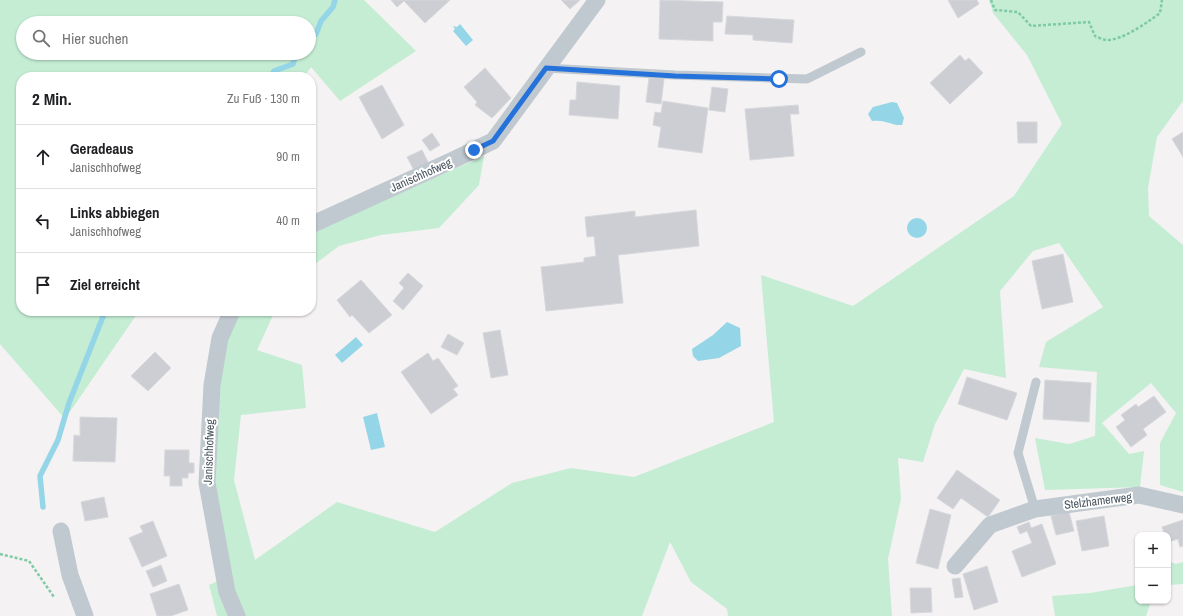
<!DOCTYPE html>
<html lang="de">
<head>
<meta charset="utf-8">
<style>
  :root { --surface:#fff; --page:#f2f2f2; --text:#202124; --muted:#757577; --line:#e0e0e0 }
  body { margin:0; font-family:"Archivo Narrow",sans-serif; background:var(--page); color:var(--text) }
  .controls { position:absolute; right:12px; bottom:12px; display:grid; overflow:hidden; border-radius:8px; box-shadow:0 1px 3px #0004 }
  .controls button { width:36px; height:36px; display:grid; place-items:center; padding:0; border:0; border-bottom:1px solid var(--line); background:var(--surface); color:var(--text); font:20px sans-serif }
  .stop { position:absolute; width:12px; height:12px; margin:-9px; border:3px solid #2573da; border-radius:50%; background:#fff }
  .stop.end { background:#2573da; border-color:#fff; box-shadow:0 1px 4px #0008 }
  .list { margin:0; padding:0; list-style:none }
  h2 { display:flex; justify-content:space-between; align-items:center; height:52px; margin:0; padding:0 16px; font-size:17px }
  h2 small { font-size:13px; font-weight:400; color:var(--muted) }
  .list li { display:grid; grid-template-columns:26px 1fr auto; gap:12px; align-items:center; box-sizing:border-box; height:64px; padding:0 16px; border-top:1px solid var(--line) }
  .list b { display:block; font-size:15px; white-space:nowrap }
  .list p { margin:0; font-size:13px; white-space:nowrap; color:var(--muted) }
  .list em { font-size:13px; font-style:normal; color:var(--muted) }
  .icon { flex:none; width:22px; height:22px; fill:none; stroke:currentColor; stroke-width:2; stroke-linecap:round; stroke-linejoin:round }
  .map { position:relative; flex:none; width:1183px; height:616px; overflow:hidden }
  .search { position:absolute; background:var(--surface); box-shadow:0 1px 3px #0004; left:16px; top:16px; width:300px; height:44px; display:flex; align-items:center; gap:10px; box-sizing:border-box; padding:0 14px; border-radius:22px; color:var(--muted); font-size:15px }
  .panel { position:absolute; background:var(--surface); box-shadow:0 1px 3px #0004; left:16px; top:72px; width:300px; height:244px; border-radius:16px }
  .map>svg:first-child { display:block }
</style>
</head>
<body>
<div class="map">
<svg width="1183" height="616" viewBox="0 0 1183 616">
  <rect width="100%" height="100%" fill="#f4f2f2"/>
  <g fill="#c4edd4" fill-rule="evenodd">
    <path d="M 0,0 L 364,0 L 416,51 L 340,101 L 311,67 L 304,77 L 21,77 L 21,311 L 139,311 L 65,419 L 0,344 ZM 23,23 L 309,23 L 309,53 L 23,53 Z"/>
    <polygon points="989,0 1183,0 1183,101 1157,137 1148,188 1149,216 1183,245 1183,492 1160,485 1160,443 1176,413 1151,383 1102,423 1129,454 1144,451 1140,487 1045,490 1035,438 1069,444 1095,436 1097,372 1039,367 1046,342 1103,307 1059,243 1033,251 1000,291 1006,378 964,369 935,424 923,462 898,458 901,499 888,559 892,616 728,616 727,609 691,582 670,542 642,616 217,616 209,585 229,576 212,483 218,382 225,343 241,311 275,311 257,350 302,365 306,408 241,415 234,480 255,560 337,502 435,532 512,483 571,468 634,477 774,422 761,275 853,306 1014,196 1062,124 1027,55 993,13"/>
    <polygon points="484,156 479,185 439,228 381,235 339,246 311,267 311,232"/>
    <polygon points="1168,561 1176,564 1183,562 1183,584 1168,585"/>
    <polygon points="1138,583 1138,601 1151,601 1146,616 1055,616 1052,596 1090,593 1137,585"/>
  </g>
  <g fill="#94d6e7">
    <polygon points="460,24 473,40 466,46 453,31 455,29 453,26 457,27"/>
    <path d="M 892,102 L 897,103 L 904,118 L 902,125 C 891,126 887,119 872,121 L 868,114 L 873,107 Z"/>
    <circle cx="917" cy="228" r="10"/>
    <polygon points="727,322 740,328 741,346 719,358 698,361 693,356 692,349 713,335"/>
    <polygon points="356,337 363,345 342,363 335,355"/>
    <polygon points="377,413 385,447 371,450 363,417"/>
  </g>
  <g fill="none" stroke-linecap="round" stroke-linejoin="round">
    <g stroke="#94d6e7" stroke-width="5.5">
      <polyline points="309,38 316,34 321,21 333,7 335,0"/>
      <polyline points="271,77 274,71 293,64 296,53"/>
      <polyline points="43,507 40,476 58,440 69,403 104,314 108,311"/>
    </g>
  </g>
  <g fill="#ccced4" stroke="#d6d8dc">
    <polygon points="391,0 450,0 425,23 404,1 397,7"/>
    <polygon points="561,0 580,0 570,9"/>
    <polygon points="660,0 723,2 722,22 713,22 713,41 659,39"/>
    <polygon points="948,0 977,0 979,4 958,18"/>
    <polygon points="727,16 794,20 792,43 753,40 753,35 725,34"/>
    <polygon points="960,55 965,61 969,58 983,73 950,104 930,83"/>
    <polygon points="485,68 511,98 492,118 475,105 477,102 464,87"/>
    <polygon points="649,78 664,79 661,104 646,102"/>
    <polygon points="577,82 620,86 618,119 569,115 570,100 576,100"/>
    <polygon points="382,85 404,125 382,139 359,97"/>
    <polygon points="712,87 728,89 725,112 709,110"/>
    <polygon points="663,101 708,108 702,153 658,147 661,127 653,125 655,112 661,113"/>
    <polygon points="798,105 799,114 790,114 794,156 750,160 745,109"/>
    <polygon points="1017,122 1037,122 1037,143 1018,143"/>
    <polygon points="1183,132 1183,157 1172,139"/>
    <polygon points="432,133 440,145 430,151 422,140"/>
    <polygon points="422,150 430,166 416,174 407,157"/>
    <polygon points="696,210 699,246 618,255 623,303 546,311 541,267 584,262 584,258 596,256 594,236 587,237 585,217 635,211 635,217"/>
    <polygon points="1063,254 1073,302 1042,309 1032,261"/>
    <polygon points="408,273 423,286 403,310 393,301 404,288 399,283"/>
    <polygon points="361,280 392,315 369,333 352,315 350,317 337,300"/>
    <polygon points="500,330 508,375 491,378 483,333"/>
    <polygon points="448,334 464,343 457,355 441,347"/>
    <polygon points="155,352 171,368 148,391 131,376"/>
    <polygon points="428,353 433,361 438,358 458,386 453,389 458,395 431,414 401,372"/>
    <polygon points="967,377 1017,393 1007,420 958,404"/>
    <polygon points="1045,380 1091,383 1089,422 1043,419"/>
    <polygon points="1154,396 1166,412 1143,429 1147,435 1131,447 1116,427 1125,420 1121,415 1136,404 1138,407"/>
    <polygon points="80,417 117,418 115,462 73,461 74,435 80,436"/>
    <polygon points="165,450 189,450 189,463 194,463 194,473 188,473 188,478 182,478 182,486 170,486 170,476 164,476"/>
    <polygon points="957,470 1000,500 988,517 961,498 953,509 937,498"/>
    <polygon points="104,497 108,517 85,521 81,502"/>
    <polygon points="930,509 951,515 938,569 916,563"/>
    <polygon points="1069,512 1074,531 1056,535 1051,516"/>
    <polygon points="1104,516 1109,546 1082,551 1076,521"/>
    <polygon points="1183,520 1183,546 1180,547 1178,539 1168,542 1168,535 1165,535 1162,527"/>
    <polygon points="153,521 167,556 142,567 129,538 143,532 140,526"/>
    <polygon points="1029,522 1031,528 1042,524 1056,564 1022,577 1012,551 1032,543 1027,531 1020,534 1017,527"/>
    <polygon points="161,565 167,581 153,587 146,571"/>
    <polygon points="987,566 998,602 974,610 963,574"/>
    <polygon points="960,578 963,597 955,598 952,579"/>
    <polygon points="179,584 188,610 171,616 157,616 150,594"/>
    <polygon points="910,588 931,588 932,612 911,613"/>
  </g>
  <g fill="none" stroke-linecap="round" stroke-linejoin="round">
    <g stroke="#7ecaa5" stroke-width="2.5" stroke-dasharray="3 2" stroke-linecap="butt">
      <path d="M 991,0 L 995,10 L 1018,12 L 1031,26 L 1089,22 L 1095,36 C 1098,37 1103,40 1107,40 C 1123,40 1148,22 1160,13 L 1162,0"/>
      <polyline points="0,554 29,561 54,597"/>
    </g>
    <g stroke="#c0c9cf" stroke-width="9">
      <polyline points="546,68 675,75 807,79 861,52"/>
      <polyline points="1035,509 1018,453 1036,382"/>
    </g>
    <g stroke="#c0c9cf" stroke-width="17">
      <polyline points="311,225 451,161 493,141 597,0"/>
      <polyline points="232,311 220,338 212,385 207,483 227,592 237,616"/>
      <polyline points="61,531 70,575 85,616"/>
      <polyline points="955,566 990,525 1035,509 1139,495 1183,505"/>
    </g>
  </g>
  <g fill="none" stroke-linecap="round" stroke-linejoin="round">
    <polyline stroke="#2573da" stroke-width="5" points="474,150 493,141 546,68 675,76 779,79"/>
  </g>
  <g text-anchor="middle" dominant-baseline="central" stroke-width="4" stroke-linejoin="round" paint-order="stroke">
    <g font-size="12" fill="#4a555e" stroke="#fff">
      <text transform="translate(421 175) rotate(-24)">Janischhofweg</text>
      <text transform="translate(209 452) rotate(-88)">Janischhofweg</text>
      <text transform="translate(1098 501) rotate(-7)">Stelzhamerweg</text>
    </g>
  </g>
</svg>
<div class="controls">
<button>+</button>
<button>−</button>
</div>
<div class="stop" style="left:779px;top:79px"></div>
<div class="stop end" style="left:474px;top:150px"></div>
<div class="search"><svg class="icon" aria-label="search" viewBox="0 0 24 24"><circle cx="10" cy="10" r="6"/><path d="M15 15l6 6"/></svg>Hier suchen</div>
<section class="panel">
<h2>2 Min.<small>Zu Fuß · 130 m</small></h2>
<ul class="list">
<li><svg class="icon" aria-label="ahead" viewBox="0 0 24 24"><path d="M12 20V5M6 11l6-6 6 6"/></svg><div><b>Geradeaus</b><p>Janischhofweg</p></div><em>90 m</em></li>
<li><svg class="icon" aria-label="left" viewBox="0 0 24 24"><path d="M17 20v-9H6M10 6l-5 5 5 5"/></svg><div><b>Links abbiegen</b><p>Janischhofweg</p></div><em>40 m</em></li>
<li><svg class="icon" aria-label="arrive" viewBox="0 0 24 24"><path d="M6 21V4h12l-3 4 3 4H6"/></svg><div><b>Ziel erreicht</b></div></li>
</ul>
</section>
</div>
</body>
</html>
